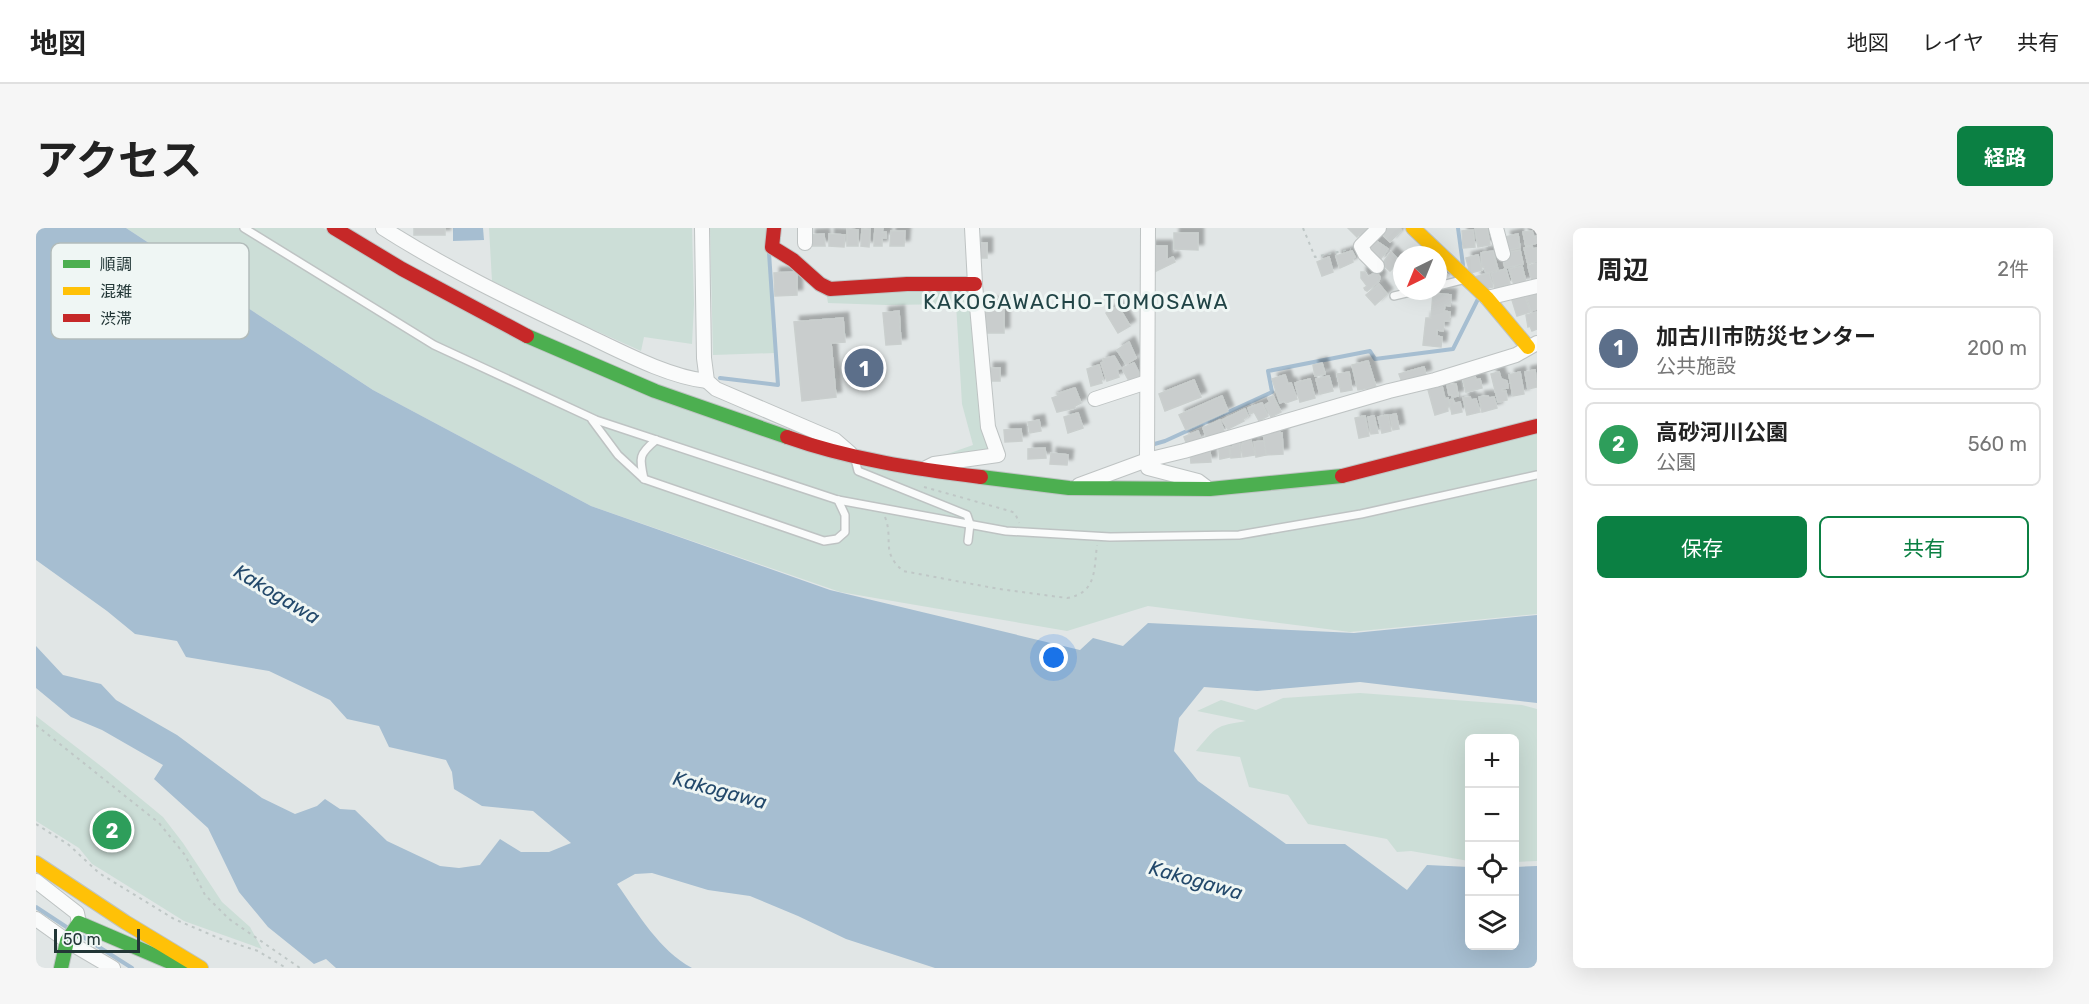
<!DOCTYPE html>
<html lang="ja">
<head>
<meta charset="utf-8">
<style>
  :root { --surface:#fff; --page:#f6f6f6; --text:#222; --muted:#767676; --line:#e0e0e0; --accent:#0b8043 }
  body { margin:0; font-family:Rubik,"Noto Sans JP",sans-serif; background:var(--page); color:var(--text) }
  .controls { position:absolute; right:18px; bottom:18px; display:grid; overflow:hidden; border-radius:9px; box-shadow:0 6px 24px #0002 }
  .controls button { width:54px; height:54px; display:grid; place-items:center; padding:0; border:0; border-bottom:2px solid var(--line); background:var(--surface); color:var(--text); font:30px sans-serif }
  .compass { position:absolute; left:1357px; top:18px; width:54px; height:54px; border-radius:50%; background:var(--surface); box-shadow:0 6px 24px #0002; rotate:223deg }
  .scale { position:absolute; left:18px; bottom:15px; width:86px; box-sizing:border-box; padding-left:6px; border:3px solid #223636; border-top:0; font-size:16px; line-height:21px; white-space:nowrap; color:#223636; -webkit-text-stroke:4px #eff6f4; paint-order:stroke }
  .you { position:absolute; left:1018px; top:430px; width:21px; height:21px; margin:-15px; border:4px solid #fff; border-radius:50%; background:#1a73e8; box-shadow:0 0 0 9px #1a73e833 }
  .badge { display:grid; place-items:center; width:39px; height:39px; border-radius:50%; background:var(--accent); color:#fff; font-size:20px; font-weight:700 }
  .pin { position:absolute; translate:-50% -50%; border:3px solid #fff; box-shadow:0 2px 6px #0006 }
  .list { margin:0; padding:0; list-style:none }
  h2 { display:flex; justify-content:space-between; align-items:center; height:78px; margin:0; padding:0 24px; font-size:26px }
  h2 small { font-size:20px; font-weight:400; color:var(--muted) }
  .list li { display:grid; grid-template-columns:39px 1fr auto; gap:18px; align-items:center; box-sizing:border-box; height:84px; margin:0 12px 12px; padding:0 12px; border:2px solid var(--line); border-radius:9px }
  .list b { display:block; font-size:22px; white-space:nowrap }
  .list p { margin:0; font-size:20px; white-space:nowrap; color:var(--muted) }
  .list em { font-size:20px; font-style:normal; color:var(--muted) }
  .actions { display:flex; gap:12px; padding:18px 24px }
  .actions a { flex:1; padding:14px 0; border:2px solid var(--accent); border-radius:9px; text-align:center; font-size:21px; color:var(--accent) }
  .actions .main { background:var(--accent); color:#fff }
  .icon { flex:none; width:33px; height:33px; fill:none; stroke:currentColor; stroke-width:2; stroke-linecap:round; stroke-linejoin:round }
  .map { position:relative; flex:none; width:1501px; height:740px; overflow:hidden; border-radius:9px }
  header { display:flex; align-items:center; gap:36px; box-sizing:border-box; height:84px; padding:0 30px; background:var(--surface); border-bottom:2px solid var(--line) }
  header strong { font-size:28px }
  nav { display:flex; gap:33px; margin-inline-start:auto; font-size:21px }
  .intro { display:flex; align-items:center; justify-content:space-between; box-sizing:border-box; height:144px; padding:0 36px }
  h1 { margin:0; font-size:42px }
  .button { padding:15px 27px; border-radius:9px; background:var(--accent); color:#fff; font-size:21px; font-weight:700 }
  main { display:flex; gap:36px; padding:0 36px }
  aside { flex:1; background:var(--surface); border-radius:9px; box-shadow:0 6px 24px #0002 }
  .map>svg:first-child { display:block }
</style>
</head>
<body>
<header>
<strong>地図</strong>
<nav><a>地図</a><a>レイヤ</a><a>共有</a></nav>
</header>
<div class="intro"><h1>アクセス</h1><a class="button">経路</a></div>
<main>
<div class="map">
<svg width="1501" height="740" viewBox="0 0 1501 740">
  <defs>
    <filter id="shadow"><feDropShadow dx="5.5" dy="-5.5" stdDeviation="1.5" flood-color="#0004"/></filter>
  </defs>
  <rect width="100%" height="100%" fill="#e1e6e6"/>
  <g fill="#ccded7">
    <polygon points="90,0 287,0 380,55 486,111 845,239 1181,265 1501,204 1501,386 1314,404 1112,378 1031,403 804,364 555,278 337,162"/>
    <polygon points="453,0 656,0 658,76 656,116 608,109 605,123 525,87 456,53"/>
    <polygon points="674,0 732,0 731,13 739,125 677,127"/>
    <polygon points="934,58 956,226 900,230 937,217 926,176 920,76 850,77 792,75 790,63"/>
    <path d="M 1324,465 L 1486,477 L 1501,481 L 1501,633 L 1479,634 L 1478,511 L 1434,511 L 1433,633 L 1375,623 L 1361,624 L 1351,611 L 1272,596 L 1252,567 L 1213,559 L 1204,529 L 1160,523 C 1181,498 1179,498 1210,493 L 1161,483 L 1185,472 L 1220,482 L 1247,470 Z"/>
    <polygon points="0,488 70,542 127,589 147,615 186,674 214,699 226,721 148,693 66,642 56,636 43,620 0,593"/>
  </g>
  <g fill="#a6bed1">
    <path d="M 0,0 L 90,0 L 337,162 L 555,278 L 794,362 L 1044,422 L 1057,410 L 1087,418 L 1112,395 L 1318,405 L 1501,387 L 1501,475 L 1324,454 L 1221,463 L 1168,459 L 1143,490 L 1138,523 L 1162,553 L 1250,616 L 1309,616 L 1371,662 L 1391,637 L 1433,639 L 1434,718 L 1478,718 L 1479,639 L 1501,638 L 1501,740 L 899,740 L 810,711 L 762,688 L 714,668 L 672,662 L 616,645 L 599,646 L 581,656 C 603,687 623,722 656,740 L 300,740 L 290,731 L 278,736 L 232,699 L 203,664 L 172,600 L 118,551 L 127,537 L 66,502 L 35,489 L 0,460 L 0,418 L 27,447 L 65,456 L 80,472 L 141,507 L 226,570 L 259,586 L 281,578 L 289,571 L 304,581 L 319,582 L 351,613 L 404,638 L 423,640 L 444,637 L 464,611 L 485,624 L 513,624 L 535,615 L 497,583 L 446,578 L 418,561 L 416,544 L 410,532 L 353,519 L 343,498 L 311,491 L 294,472 L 233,443 L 150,429 L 141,413 L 99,406 L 71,383 L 0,332 Z"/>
    <polygon points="417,0 447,0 448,12 417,13"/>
  </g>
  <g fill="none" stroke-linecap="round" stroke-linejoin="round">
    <g stroke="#a6bed1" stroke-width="4">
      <polyline points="1422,0 1427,37"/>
      <polyline points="684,150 742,157 733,25"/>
      <polyline points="1115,217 1129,213 1236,164 1232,143 1334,123 1339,131 1417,121 1442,71"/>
      <polyline points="0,679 32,700"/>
      <polyline points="44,707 96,740"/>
    </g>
  </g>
  <g fill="#c9cdcd" stroke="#cacfce" stroke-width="1.5" filter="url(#shadow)">
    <rect x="378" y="0" width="31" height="7"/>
    <polygon points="839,0 847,0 846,4 850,4 850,10 846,10 846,18 838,18"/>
    <polygon points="1312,0 1330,0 1333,2 1327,9 1324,6 1321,9"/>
    <polygon points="1349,0 1364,0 1365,2 1354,14 1345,5"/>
    <polygon points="1451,0 1454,17 1442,19 1439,1"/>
    <polygon points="811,1 822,2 822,18 811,18"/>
    <polygon points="826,1 834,1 833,19 825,18"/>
    <polygon points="1437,2 1439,19 1427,20 1426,3"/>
    <polygon points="855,3 869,3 868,18 854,18"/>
    <polygon points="1496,3 1498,9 1501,8 1501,15 1490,18 1487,4"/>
    <polygon points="1138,5 1162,5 1162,22 1138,21"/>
    <polygon points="788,6 789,18 774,18 774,7"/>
    <polygon points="793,6 809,7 808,19 793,18"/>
    <polygon points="1482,6 1484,20 1474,22 1469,9"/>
    <polygon points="1339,12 1352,21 1343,33 1332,22"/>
    <rect x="940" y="15" width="11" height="15"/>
    <polygon points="1114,18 1131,18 1131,32 1137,29 1139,34 1114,46"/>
    <polygon points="1496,18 1497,21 1501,20 1501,33 1492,36 1488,20"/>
    <polygon points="1484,22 1487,36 1469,40 1467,28 1475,26 1474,24"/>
    <polygon points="1316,23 1319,29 1316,30 1317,34 1304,40 1300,28"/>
    <polygon points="1457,23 1462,42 1450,45 1448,39 1446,39 1445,25"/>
    <polygon points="1355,24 1364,33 1354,43 1346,36"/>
    <polygon points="1442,27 1446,42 1434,45 1430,30"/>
    <polygon points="1293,29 1297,44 1286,48 1281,34"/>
    <polygon points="1501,35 1501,52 1496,53 1492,38"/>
    <polygon points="1402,37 1412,47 1402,56"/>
    <polygon points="1486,38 1490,54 1478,57 1473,41"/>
    <polygon points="1470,41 1474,56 1459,60 1455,45"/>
    <polygon points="761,44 761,67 739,68 738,45"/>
    <polygon points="1325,44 1329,44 1332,49 1340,44 1344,49 1343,53 1331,63 1329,62 1328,60 1331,58 1325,50"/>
    <polygon points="1453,45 1457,59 1448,61 1439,49"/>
    <polygon points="1343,56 1351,66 1339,77 1330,67"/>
    <polygon points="1501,64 1501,81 1495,83 1490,67"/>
    <polygon points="1397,65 1415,67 1414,78 1409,77 1408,83 1414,84 1413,93 1408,93 1407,103 1401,102 1401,108 1406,109 1405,119 1387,117 1390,90 1395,90"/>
    <polygon points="1489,68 1494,84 1481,88 1476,72"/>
    <rect x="946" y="75" width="22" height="30"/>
    <polygon points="1082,78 1094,98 1082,105 1070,85"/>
    <polygon points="863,83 865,116 850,117 847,85"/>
    <polygon points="1501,84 1501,101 1496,103 1494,98 1492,99 1490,87"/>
    <polygon points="807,90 809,114 795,115 800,169 766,173 758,94"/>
    <polygon points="1093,114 1100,130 1090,136 1081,122"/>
    <polygon points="1078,128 1085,140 1081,142 1083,149 1071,153 1065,135 1068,134 1067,131"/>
    <polygon points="1332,133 1340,159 1322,162 1316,137"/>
    <polygon points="1098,135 1105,149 1093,153 1086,140"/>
    <polygon points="1286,135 1289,146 1279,148 1277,137"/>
    <polygon points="1063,137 1067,151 1065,152 1066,155 1055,158 1051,141"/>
    <polygon points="1388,139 1390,147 1366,154 1363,146"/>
    <rect x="952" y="140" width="12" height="13"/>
    <polygon points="1499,142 1501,159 1492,161 1489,144"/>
    <polygon points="1313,144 1316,162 1305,164 1301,146"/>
    <polygon points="1463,144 1465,151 1471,153 1472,160 1466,161 1466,163 1470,163 1471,172 1462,174 1455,146"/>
    <polygon points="1484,144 1488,166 1477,168 1473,147"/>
    <polygon points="1249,147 1252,156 1255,155 1261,171 1250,175 1248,173 1244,175 1236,151"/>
    <polygon points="1293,148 1297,163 1284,166 1280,151"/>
    <polygon points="1439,148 1440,152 1444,151 1446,160 1430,164 1427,151"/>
    <polygon points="1274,151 1279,170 1264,174 1259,155"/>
    <polygon points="1158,152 1165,169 1129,183 1123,166"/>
    <polygon points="1405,154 1409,171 1412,170 1414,178 1411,179 1412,183 1399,187 1391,158"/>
    <polygon points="1420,156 1422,168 1416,169 1416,167 1413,167 1411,157"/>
    <polygon points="1039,160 1045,175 1039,178 1039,180 1021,184 1016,170 1022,168 1021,166"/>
    <polygon points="1186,168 1192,183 1150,202 1143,187"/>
    <polygon points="1237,168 1245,184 1235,189 1229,177 1234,174 1232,170"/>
    <polygon points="1452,168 1453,170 1458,169 1461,180 1446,184 1443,169"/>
    <polygon points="1434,169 1435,172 1440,171 1444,184 1431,187 1427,170"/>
    <polygon points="1417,171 1418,176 1424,174 1426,184 1416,186 1413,172"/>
    <polygon points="1226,175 1232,188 1223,193 1218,184 1214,186 1212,180"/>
    <polygon points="1209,181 1212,188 1207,191 1208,193 1192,201 1186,192"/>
    <polygon points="1042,185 1047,200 1032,205 1028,189"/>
    <polygon points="1360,186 1363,201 1357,202 1354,187"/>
    <polygon points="1352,187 1355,203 1346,205 1342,189"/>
    <polygon points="1329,188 1333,208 1323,210 1319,190"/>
    <polygon points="1338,188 1342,205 1335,206 1332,189"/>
    <polygon points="1003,192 1005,203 994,205 992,194"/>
    <polygon points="1184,192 1188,203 1171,211 1167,200"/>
    <polygon points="1242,198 1244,205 1246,205 1247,226 1230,227 1227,203"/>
    <polygon points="985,201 986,213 969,214 968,202"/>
    <polygon points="1162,203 1165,211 1151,217 1148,209"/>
    <polygon points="1214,209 1219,227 1207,229 1205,216 1207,216 1206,211"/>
    <polygon points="1203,212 1205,229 1195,230 1194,219 1197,219 1196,213"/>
    <polygon points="1228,213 1230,227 1220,229 1218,214"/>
    <polygon points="1188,214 1189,220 1193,219 1194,229 1184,231 1182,215"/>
    <polygon points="1009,220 1010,230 992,231 992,221"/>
    <polygon points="1171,223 1174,223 1175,234 1155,235 1154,224"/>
    <polygon points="1015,225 1032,227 1031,237 1014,236"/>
  </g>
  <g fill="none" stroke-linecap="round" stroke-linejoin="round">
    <g stroke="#bec3c3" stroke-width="10">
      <g id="lane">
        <polyline points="208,0 398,117 560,192 802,272 970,303 1074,309 1203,307 1325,286 1501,247"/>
        <polyline points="1402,58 1426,52"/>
        <polyline points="1358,68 1379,63"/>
        <polyline points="556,192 582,227 608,251 788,313 801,311 809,304 809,287 802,272"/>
        <polyline points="819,231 822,243 931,287 934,296 932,313"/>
        <path d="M 608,251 C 603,229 603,226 620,212"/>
      </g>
    </g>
    <g stroke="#bec3c3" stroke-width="16">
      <g id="street">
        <path d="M 347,0 C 411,41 480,74 548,106 C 584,123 632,149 671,153"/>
        <polyline points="666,0 668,130 671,153 680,161 799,212 814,225"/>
        <polyline points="769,0 769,15"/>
        <polyline points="1112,0 1111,232 1112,240 1162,253 1170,259"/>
        <polyline points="1460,0 1467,26"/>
        <polyline points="1341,38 1329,26 1325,18 1343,0"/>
        <polyline points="1451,70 1501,58"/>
        <polyline points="1059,171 1111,154"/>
        <polyline points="890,240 898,236 962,227 952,199 939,56 936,0"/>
        <polyline points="1043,257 1111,232 1148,223 1353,163 1399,152 1480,127 1501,115"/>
        <polyline points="0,653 41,685 43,695"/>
        <polyline points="0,691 31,713 77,740"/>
      </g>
    </g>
    <g stroke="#bec4c3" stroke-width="16">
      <g id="fast">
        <polyline points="491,108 619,163 751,209"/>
        <polyline points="945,249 1033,260 1174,261 1306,248"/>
        <polyline points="25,740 31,713 43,695 148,740"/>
      </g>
    </g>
    <g stroke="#bec4c3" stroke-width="16">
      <g id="slow">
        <polyline points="1377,0 1451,70 1492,119"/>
        <polyline points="0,635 89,694 165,740"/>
      </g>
    </g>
    <g stroke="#bec4c3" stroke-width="16">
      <g id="jam">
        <polyline points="298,0 366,41 491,108"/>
        <polyline points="738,0 736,19 757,32 784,56 794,61 871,56 939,56"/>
        <path d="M 751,209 C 813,231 879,241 945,249"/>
        <polyline points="1306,248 1501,198"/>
      </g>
    </g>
    <g stroke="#bfc7c6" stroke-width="2" stroke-dasharray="3 4.5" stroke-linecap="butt">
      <polyline points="1267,0 1279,29 1315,21"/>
      <polyline points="888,259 974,283 979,285 983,295"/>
      <path d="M 849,289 C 858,312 844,323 867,343 L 963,361 L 1031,370 C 1061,365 1058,341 1061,317"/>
      <polyline points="0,497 123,595 149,627 169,667 193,691 264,740"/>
      <polyline points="0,596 33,617 63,645 138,691 185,711 222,723 250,740"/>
    </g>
    <use href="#lane" stroke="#fafbfb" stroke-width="7"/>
    <use href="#street" stroke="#fafbfb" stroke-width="14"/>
    <use href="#fast" stroke="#4caf50" stroke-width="14"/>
    <use href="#slow" stroke="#ffc107" stroke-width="14"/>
    <use href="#jam" stroke="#c62828" stroke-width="14"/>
  </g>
  <g text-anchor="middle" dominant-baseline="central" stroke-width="6" stroke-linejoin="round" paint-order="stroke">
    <g font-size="20" font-style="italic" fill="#23496b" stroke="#eff6f4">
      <text transform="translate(241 366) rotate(31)">Kakogawa</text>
      <text transform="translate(684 562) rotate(15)">Kakogawa</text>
      <text transform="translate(1160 652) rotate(16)">Kakogawa</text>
    </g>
    <g font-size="21" letter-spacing="1.5" fill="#214446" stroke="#eff6f4">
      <text x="1040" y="73">KAKOGAWACHO-TOMOSAWA</text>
    </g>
  </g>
  <rect x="15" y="15" width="198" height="96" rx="9" fill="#eff6f4" stroke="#b2bcbb" stroke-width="1.5"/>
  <rect x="27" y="32" width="27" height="8" fill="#4caf50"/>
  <rect x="27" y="59" width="27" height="8" fill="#ffc107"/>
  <rect x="27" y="86" width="27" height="8" fill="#c62828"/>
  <g font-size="16" fill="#223636">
    <text x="64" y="42">順調</text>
    <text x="64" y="69">混雑</text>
    <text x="64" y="96">渋滞</text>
  </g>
</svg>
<div class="controls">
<button>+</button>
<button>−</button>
<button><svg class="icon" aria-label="locate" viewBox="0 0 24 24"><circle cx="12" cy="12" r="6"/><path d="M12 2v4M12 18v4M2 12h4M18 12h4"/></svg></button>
<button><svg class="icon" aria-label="layers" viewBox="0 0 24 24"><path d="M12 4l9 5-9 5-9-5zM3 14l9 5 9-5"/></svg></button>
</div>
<svg class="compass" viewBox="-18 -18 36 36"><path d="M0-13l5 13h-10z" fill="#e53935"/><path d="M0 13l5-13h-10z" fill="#767676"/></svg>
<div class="scale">50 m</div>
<div class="you"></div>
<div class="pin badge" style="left:828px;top:140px;background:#5c6f8a">1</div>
<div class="pin badge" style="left:76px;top:602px;background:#2e9e5b">2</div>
</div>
<aside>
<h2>周辺<small>2件</small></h2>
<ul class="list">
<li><span class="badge" style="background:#5c6f8a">1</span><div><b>加古川市防災センター</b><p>公共施設</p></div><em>200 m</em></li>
<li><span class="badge" style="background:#2e9e5b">2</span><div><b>高砂河川公園</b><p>公園</p></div><em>560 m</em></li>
</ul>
<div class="actions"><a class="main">保存</a><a>共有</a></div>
</aside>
</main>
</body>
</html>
